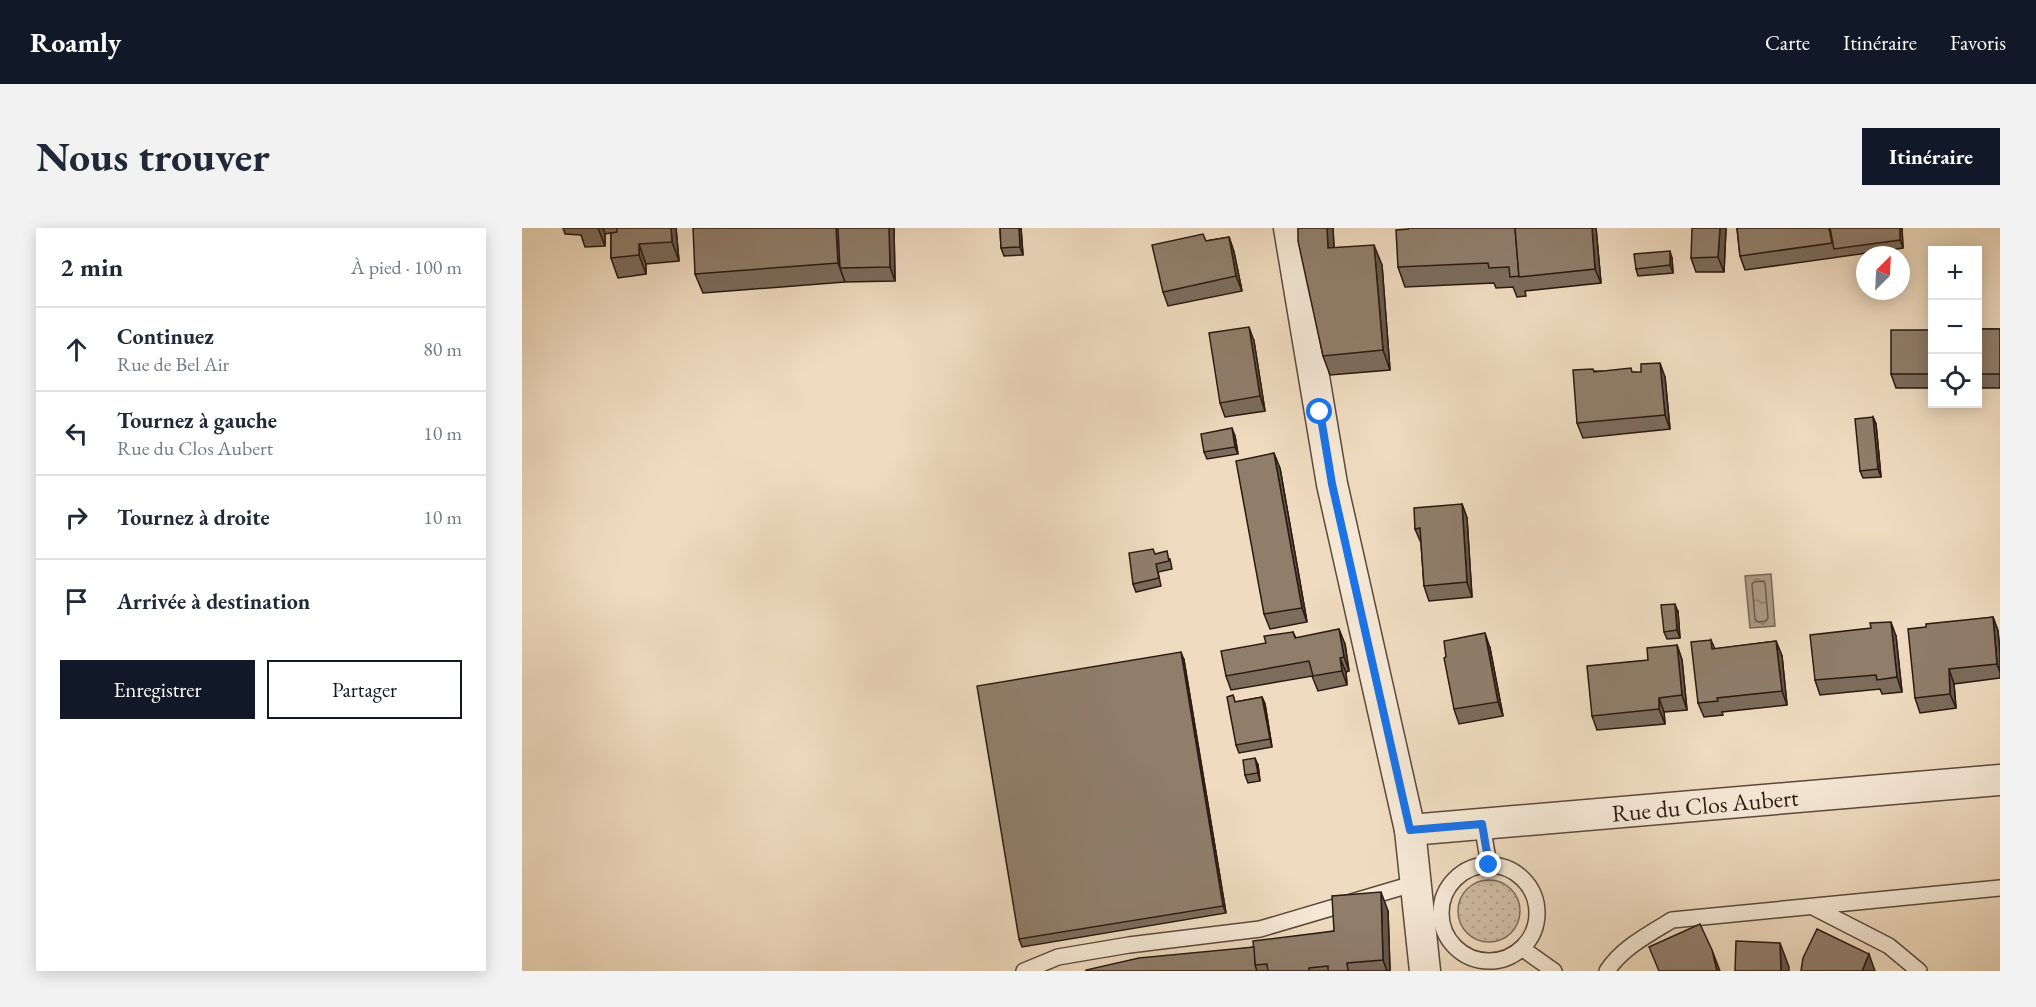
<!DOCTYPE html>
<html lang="fr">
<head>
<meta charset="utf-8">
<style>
  :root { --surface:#fff; --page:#f2f2f3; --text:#1f2937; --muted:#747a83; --line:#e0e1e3; --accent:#111827 }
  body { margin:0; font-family:"EB Garamond",serif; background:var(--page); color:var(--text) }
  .controls { position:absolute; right:18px; top:18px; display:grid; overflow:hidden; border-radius:0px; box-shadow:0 3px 15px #0003 }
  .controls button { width:54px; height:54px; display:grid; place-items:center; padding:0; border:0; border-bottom:2px solid var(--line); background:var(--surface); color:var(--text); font:30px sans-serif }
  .compass { position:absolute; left:1334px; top:18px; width:54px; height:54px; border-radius:50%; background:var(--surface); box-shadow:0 3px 15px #0003; rotate:24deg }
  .stop { position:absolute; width:18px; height:18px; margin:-14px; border:4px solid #1a73e8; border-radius:50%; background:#fff }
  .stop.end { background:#1a73e8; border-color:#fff; box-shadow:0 2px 6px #0008 }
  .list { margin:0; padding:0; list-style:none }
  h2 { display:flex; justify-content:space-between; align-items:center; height:78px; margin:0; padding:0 24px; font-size:26px }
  h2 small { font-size:20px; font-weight:400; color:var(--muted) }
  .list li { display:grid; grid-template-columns:39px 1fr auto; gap:18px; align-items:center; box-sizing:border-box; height:84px; padding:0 24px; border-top:2px solid var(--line) }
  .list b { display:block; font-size:22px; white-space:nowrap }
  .list p { margin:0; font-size:20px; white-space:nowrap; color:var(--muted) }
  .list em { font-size:20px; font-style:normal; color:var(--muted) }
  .actions { display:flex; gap:12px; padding:18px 24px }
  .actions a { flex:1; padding:14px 0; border:2px solid var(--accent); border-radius:0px; text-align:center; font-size:21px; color:var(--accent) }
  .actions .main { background:var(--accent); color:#fff }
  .icon { flex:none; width:33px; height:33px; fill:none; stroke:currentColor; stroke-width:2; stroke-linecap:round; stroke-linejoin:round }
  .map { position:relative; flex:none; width:1478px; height:743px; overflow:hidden; border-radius:0px }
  header { display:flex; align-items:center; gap:36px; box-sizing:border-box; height:84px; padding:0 30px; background:var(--accent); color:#fff }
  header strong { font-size:28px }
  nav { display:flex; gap:33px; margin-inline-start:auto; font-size:21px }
  .intro { display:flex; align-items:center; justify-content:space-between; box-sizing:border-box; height:144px; padding:0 36px }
  h1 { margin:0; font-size:42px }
  .button { padding:15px 27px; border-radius:0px; background:var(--accent); color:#fff; font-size:21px; font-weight:700 }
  main { display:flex; gap:36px; padding:0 36px }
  aside { flex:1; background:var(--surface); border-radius:0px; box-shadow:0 3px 15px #0003 }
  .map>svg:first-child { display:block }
</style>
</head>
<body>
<header>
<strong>Roamly</strong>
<nav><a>Carte</a><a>Itinéraire</a><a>Favoris</a></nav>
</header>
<div class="intro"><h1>Nous trouver</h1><a class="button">Itinéraire</a></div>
<main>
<aside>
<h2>2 min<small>À pied · 100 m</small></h2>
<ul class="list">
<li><svg class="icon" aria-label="ahead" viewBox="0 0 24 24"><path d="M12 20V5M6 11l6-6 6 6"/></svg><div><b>Continuez</b><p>Rue de Bel Air</p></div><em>80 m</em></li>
<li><svg class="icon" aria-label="left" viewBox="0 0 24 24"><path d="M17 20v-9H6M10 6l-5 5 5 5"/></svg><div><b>Tournez à gauche</b><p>Rue du Clos Aubert</p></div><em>10 m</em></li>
<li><svg class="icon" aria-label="right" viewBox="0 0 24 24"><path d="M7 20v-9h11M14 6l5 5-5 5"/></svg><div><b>Tournez à droite</b></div><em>10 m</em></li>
<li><svg class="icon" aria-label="arrive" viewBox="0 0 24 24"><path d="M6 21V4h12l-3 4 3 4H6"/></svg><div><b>Arrivée à destination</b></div></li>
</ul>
<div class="actions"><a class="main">Enregistrer</a><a>Partager</a></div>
</aside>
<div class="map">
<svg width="1478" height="743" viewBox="0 0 1478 743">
  <defs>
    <pattern id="grass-dots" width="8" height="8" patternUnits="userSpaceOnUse" patternTransform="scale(1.5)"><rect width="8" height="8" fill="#cebaa1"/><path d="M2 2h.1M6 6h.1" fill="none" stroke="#b19f8a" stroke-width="1.8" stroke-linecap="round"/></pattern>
    <pattern id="water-ripples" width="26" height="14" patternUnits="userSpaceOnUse" patternTransform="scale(1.5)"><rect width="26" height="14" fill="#ac9984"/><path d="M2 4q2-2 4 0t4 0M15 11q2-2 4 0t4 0" fill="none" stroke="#8c7c6b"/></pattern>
  </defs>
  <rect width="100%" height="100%" fill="#efdbbf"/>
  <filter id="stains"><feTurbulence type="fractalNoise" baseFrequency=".00333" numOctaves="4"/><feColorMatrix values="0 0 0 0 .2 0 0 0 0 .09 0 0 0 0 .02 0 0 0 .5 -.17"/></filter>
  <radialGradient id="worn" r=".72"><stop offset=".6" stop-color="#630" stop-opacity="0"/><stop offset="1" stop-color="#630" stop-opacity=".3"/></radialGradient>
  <circle fill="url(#grass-dots)" stroke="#7c6a59" stroke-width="1.5" cx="967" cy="683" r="31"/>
  <polygon fill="url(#water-ripples)" stroke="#786656" stroke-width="1.5" points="1249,346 1253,398 1228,400 1223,348"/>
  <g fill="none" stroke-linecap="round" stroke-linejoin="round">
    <polygon stroke="#6b5a4a" stroke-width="1.5" points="1241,353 1243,355 1246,390 1244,393 1236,394 1233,391 1230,356 1232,354"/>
    <g stroke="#5b4a3c" stroke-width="18">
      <g id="lane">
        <polyline points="960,596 967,637"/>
        <circle cx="967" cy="685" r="48"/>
        <polyline points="1291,679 1367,718 1397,743"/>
        <polyline points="1001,721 1032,743"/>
        <polyline points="502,743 536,729 607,717 738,701 894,655"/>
        <path d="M 1085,743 C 1100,720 1127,706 1150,692 L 1478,660"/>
      </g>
    </g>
    <g stroke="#5b4a3c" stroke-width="33">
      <g id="street">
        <polyline points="767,0 810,256 888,602 903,743"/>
        <polyline points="888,602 1478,552"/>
      </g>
    </g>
    <use href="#lane" stroke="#f5e8d5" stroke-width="15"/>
    <use href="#street" stroke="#f5e8d5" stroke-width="30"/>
  </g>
  <g fill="#7c6c5c" stroke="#2a1a11" stroke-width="1.5">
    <polygon points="41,0 154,0 157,33 124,36 124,46 96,50 89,30 89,5 83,6 83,18 63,19 59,7 43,6"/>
    <polygon points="372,0 373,53 323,54 181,65 173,46"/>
    <polygon points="478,0 499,0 501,27 482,28 479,20"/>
    <polygon points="776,0 811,0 812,20 860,37 868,142 808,147 801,128"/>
    <polygon points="1074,0 1079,55 1003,63 1004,68 995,69 991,59 974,60 972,55 883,59 876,39"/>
    <polygon points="1204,0 1202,44 1174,44 1169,30"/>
    <polygon points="1215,0 1380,0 1381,20 1223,42 1218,28"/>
    <polygon points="707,9 712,24 720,63 646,78 641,64 684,13"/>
    <polygon points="1150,30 1151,45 1116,48 1114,41"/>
    <rect x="1455" y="101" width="23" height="59"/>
    <polygon points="1410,102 1410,160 1374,160 1369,146"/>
    <polygon points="732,113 743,183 703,189 698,175"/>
    <polygon points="1072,143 1110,144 1143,149 1148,201 1061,210 1055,195"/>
    <polygon points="1351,189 1354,196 1359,249 1341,250 1338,243"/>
    <polygon points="713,208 716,226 685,231 682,224"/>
    <polygon points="758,240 785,394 748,401 742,386"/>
    <polygon points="940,276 945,290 950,369 907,373 902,358 899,315 893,301"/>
    <polygon points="633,326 648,331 650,341 636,344 639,358 614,364 611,356"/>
    <polygon points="1156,384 1158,410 1145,411 1142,404"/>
    <polygon points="1471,389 1476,403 1478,425 1478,450 1432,456 1434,480 1398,485 1393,470 1404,399"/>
    <polygon points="771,404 774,410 823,416 827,443 824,444 825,457 796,463 790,448 709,462 704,448 744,415"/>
    <polygon points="1374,408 1380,464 1360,466 1358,461 1298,467 1293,452"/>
    <polygon points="1189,412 1193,421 1254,413 1260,428 1265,477 1200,484 1201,487 1182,489 1176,475"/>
    <polygon points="1155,417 1160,432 1165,482 1142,484 1143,496 1075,502 1070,488 1126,432"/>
    <polygon points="968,420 981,488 937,496 932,481"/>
    <polygon points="662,432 704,685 500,719 497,711"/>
    <polygon points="711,467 713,474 740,469 743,476 750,519 717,525 714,517"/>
    <polygon points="736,537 738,553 726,555 723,547"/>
    <polygon points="866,683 868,743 564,743 732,719 812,703"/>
  </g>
  <g fill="#65584b" stroke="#2a1a11" stroke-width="1.5">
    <polygon points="76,0 81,0 83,6 83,18"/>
    <polygon points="149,0 154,0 157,33 150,14"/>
    <polygon points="314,0 321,0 318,40 323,54 316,35"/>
    <polygon points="367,0 372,0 373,53 368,39"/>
    <polygon points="497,0 499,0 501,27 498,19"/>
    <polygon points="805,0 811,0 813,40 806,20"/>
    <polygon points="1070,0 1074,0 1079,55 1073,41"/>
    <polygon points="1198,0 1204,0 1202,44 1196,29"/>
    <polygon points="1378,0 1380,0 1381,20 1378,12"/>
    <polygon points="707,9 712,24 720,63 714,48"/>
    <polygon points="117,16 124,36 124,46 117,27"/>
    <polygon points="852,17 860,37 868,142 861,122"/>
    <polygon points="1148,23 1150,30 1151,45 1148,37"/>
    <polygon points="727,99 732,113 743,183 738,168"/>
    <polygon points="1138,135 1143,149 1148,201 1143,187"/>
    <polygon points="1351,189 1354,196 1359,249 1356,241"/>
    <polygon points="710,200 713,208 716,226 713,219"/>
    <polygon points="752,225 758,240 785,394 780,380"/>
    <polygon points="940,276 945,290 950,369 945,354"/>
    <polygon points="1153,376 1156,384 1158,410 1155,402"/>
    <polygon points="1471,389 1476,403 1478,425 1478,444 1475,436"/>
    <polygon points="1369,394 1374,408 1380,464 1375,449"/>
    <polygon points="817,401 823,416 827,443 822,429"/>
    <polygon points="963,405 968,420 981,488 976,474"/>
    <polygon points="1254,413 1260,428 1265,477 1260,463"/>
    <polygon points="1155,417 1160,432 1165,482 1160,467"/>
    <polygon points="659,424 662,432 704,685 701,678"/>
    <polygon points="818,430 824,444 825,457 820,443"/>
    <polygon points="1427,441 1432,456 1434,480 1428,466"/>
    <polygon points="740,469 743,476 750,519 748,511"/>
    <polygon points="1137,470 1142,484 1143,496 1137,481"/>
    <polygon points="733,530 736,537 738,553 736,545"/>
    <polygon points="859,664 866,683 868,743 865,743 861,732"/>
    <polygon points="1258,715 1267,739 1267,743 1259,743"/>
    <polygon points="1190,722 1198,743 1195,743"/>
    <polygon points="1347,726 1353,743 1340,743"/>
  </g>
  <g fill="#907e6b" stroke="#2a1a11" stroke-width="1.5">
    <polygon points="95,0 149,0 150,14 117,16 117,27 89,30 89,5 95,4"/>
    <polygon points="171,0 314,0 316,35 173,46"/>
    <polygon points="316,0 367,0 368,39 318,40"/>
    <polygon points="478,0 497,0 498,19 479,20"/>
    <polygon points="776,0 805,0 806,20 852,17 861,122 801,128 776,13"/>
    <polygon points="886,0 993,0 997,48 988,49 987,39 967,40 966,35 876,39 874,2 886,1"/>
    <polygon points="993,0 1070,0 1073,41 997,49"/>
    <polygon points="1170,0 1198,0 1196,29 1169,30"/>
    <polygon points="1215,0 1307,0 1310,15 1218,28"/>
    <polygon points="1308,0 1378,0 1378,12 1312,21"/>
    <polygon points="681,6 684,13 707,9 714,48 641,64 630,17"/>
    <polygon points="1148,23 1148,37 1114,41 1112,26"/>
    <polygon points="727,99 738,168 698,175 687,105"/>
    <rect x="1455" y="101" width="23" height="45"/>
    <rect x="1369" y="102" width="41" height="44"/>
    <polygon points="1138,135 1143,187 1055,195 1051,142 1071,141 1072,144 1109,140 1110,144 1119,144 1119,136"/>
    <polygon points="1351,189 1356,241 1338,243 1333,191"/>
    <polygon points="710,200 713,219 682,224 679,206"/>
    <polygon points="752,225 780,380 742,386 714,233"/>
    <polygon points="940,276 945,354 902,358 898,300 893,301 892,280"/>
    <polygon points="631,321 633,326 645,323 647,333 634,336 637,350 611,356 607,325"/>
    <polygon points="1153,376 1155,402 1142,404 1139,377"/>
    <polygon points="1471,389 1475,436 1427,441 1428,466 1393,470 1386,401 1404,399 1404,396"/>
    <polygon points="1369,394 1375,449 1355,452 1354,447 1293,452 1288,407 1349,400 1348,395"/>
    <polygon points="817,401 822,429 818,430 820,443 791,448 787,433 704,448 699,423 744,415 742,408 771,404 773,410"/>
    <polygon points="963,405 976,474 932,481 922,430 924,429 922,413"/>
    <polygon points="1189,412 1190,421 1254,413 1260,463 1195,470 1196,473 1176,475 1169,414"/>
    <polygon points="1155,417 1160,467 1137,470 1137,481 1070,488 1065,438 1126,432 1125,420"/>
    <polygon points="659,424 701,678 497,711 455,458"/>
    <polygon points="711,467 713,474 740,469 748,511 714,517 705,469"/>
    <polygon points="733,530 736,545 723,547 721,532"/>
    <polygon points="859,664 861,732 825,735 826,743 806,743 806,738 787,740 787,743 746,743 745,736 733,737 731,713 812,703 810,668"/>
    <polygon points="1178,696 1190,722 1195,743 1137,743 1127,719"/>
    <polygon points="1295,701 1347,726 1340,743 1279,743 1281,730"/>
    <polygon points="1214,713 1258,715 1259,743 1213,743"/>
    <polygon points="732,719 733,737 735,743 564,743 564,742 617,730"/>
  </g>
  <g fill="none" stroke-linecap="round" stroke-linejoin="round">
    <polyline stroke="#1a73e8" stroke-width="8" points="798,184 810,256 888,602 960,596 967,637"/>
  </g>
  <g text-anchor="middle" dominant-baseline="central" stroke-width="4.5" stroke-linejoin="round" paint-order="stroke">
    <g font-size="24" fill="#2a1a11" stroke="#f5e8d5">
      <text transform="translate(1183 577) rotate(-5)">Rue du Clos Aubert</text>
    </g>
  </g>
  <rect width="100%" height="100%" filter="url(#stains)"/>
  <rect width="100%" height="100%" fill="url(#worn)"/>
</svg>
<div class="controls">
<button>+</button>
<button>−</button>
<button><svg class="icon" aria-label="locate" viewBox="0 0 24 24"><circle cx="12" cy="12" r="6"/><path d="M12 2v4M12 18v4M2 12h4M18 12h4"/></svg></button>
</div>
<svg class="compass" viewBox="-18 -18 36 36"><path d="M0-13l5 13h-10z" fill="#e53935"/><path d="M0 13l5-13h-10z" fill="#747a83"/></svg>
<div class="stop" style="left:798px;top:184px"></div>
<div class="stop end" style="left:967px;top:637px"></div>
</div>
</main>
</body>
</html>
